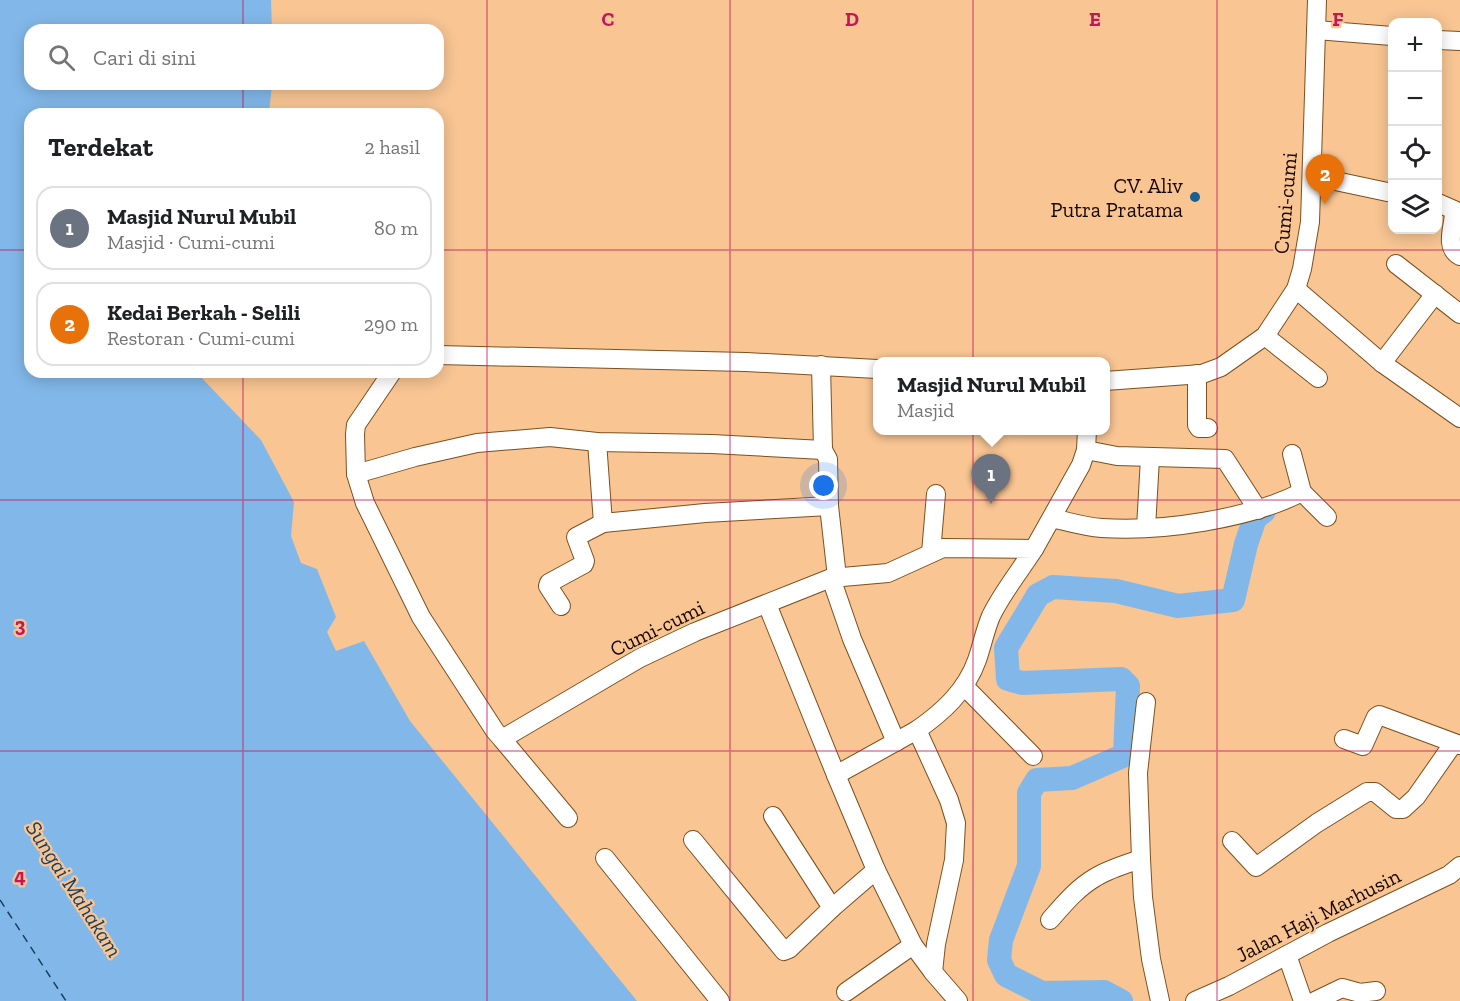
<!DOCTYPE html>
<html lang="id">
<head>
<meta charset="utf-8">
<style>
  :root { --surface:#fff; --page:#f2f2f2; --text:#202124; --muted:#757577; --line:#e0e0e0; --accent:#195f94 }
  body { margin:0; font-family:"Zilla Slab",serif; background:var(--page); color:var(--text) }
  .controls { position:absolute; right:18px; top:18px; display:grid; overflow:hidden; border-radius:12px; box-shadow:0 3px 15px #0003 }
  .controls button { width:54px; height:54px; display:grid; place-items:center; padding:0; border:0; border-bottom:2px solid var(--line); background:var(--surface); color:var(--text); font:30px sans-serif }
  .you { position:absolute; left:824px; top:486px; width:21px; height:21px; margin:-15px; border:4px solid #fff; border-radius:50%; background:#1a73e8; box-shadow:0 0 0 9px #1a73e833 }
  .badge { display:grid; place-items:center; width:39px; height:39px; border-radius:50%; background:var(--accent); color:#fff; font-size:20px; font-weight:700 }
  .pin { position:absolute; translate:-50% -50px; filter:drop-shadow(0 2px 3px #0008) }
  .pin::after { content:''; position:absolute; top:32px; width:21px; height:18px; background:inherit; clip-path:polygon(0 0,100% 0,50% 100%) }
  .popup { position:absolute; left:873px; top:357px; width:237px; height:78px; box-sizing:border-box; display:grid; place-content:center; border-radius:12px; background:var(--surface); filter:drop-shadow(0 2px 4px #0005); font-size:20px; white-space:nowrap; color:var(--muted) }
  .popup b { font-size:22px; color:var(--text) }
  .popup::after { content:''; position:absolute; left:50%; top:100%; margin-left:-12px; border:12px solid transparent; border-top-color:var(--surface) }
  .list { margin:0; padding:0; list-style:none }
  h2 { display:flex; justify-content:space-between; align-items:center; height:78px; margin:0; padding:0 24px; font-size:26px }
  h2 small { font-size:20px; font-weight:400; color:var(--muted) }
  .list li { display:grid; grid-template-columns:39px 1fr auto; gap:18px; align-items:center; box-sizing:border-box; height:84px; margin:0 12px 12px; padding:0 12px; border:2px solid var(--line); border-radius:18px }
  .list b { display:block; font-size:22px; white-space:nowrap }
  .list p { margin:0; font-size:20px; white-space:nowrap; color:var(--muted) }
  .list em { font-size:20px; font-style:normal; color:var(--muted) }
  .icon { flex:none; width:33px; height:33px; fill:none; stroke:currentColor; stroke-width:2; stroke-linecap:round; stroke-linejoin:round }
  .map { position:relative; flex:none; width:1460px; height:1001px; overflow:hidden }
  .search { position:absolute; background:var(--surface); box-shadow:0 3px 15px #0003; left:24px; top:24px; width:420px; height:66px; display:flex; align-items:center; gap:15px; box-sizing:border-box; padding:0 21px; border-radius:18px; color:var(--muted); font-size:22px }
  .panel { position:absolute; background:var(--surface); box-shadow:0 3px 15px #0003; left:24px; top:108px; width:420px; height:270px; border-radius:18px }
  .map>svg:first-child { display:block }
</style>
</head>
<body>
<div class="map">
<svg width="1460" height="1001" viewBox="0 0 1460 1001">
  <rect width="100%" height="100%" fill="#f8c593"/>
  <polygon fill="#82b8e9" points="0,0 271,0 272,30 30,30 30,84 272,84 269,114 30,114 30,372 196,372 261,440 294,502 291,536 301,563 317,569 336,617 327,632 336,651 364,641 410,721 637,1001 0,1001"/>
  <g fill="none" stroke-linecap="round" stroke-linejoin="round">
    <polyline stroke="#82b8e9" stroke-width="24" points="1121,1001 1104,992 1042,993 1006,975 999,960 1001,940 1029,866 1029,793 1037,780 1072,778 1125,755 1128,686 1121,679 1022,683 1008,679 1006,648 1038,595 1053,587 1116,591 1178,606 1233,600 1246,544 1255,518 1264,511"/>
    <polyline stroke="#173f5f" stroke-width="1.5" stroke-dasharray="8 6" stroke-linecap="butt" points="0,900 66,1001"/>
    <g stroke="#7c501e" stroke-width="20">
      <g id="minor">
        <polyline points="1316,30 1392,36"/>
        <polyline points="1438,40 1460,41"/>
        <polyline points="1312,176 1392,193"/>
        <path d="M 1438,203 L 1454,210 C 1455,224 1443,247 1460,256"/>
        <polyline points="1396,264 1460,314"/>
        <polyline points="1296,289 1382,363 1460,418"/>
        <polyline points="1265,336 1318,378"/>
        <polyline points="438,355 746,362 877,369"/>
        <polyline points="1382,363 1435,294"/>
        <polyline points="821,365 823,450"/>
        <path d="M 392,372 L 356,425 L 355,434 L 356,474 L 365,503 L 421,617 L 495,731 L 502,739 L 640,658 L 695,632 L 831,578 L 888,573 L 943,548 L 1034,549 C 1020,571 1002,593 991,616 C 985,630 982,646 977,660 C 966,691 943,712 917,730"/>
        <polyline points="1197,374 1197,425 1199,428 1208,428"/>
        <polyline points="1105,381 1202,374 1221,367 1265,336 1296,289 1302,269 1310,222 1317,0"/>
        <polyline points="597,442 603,523 705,513 829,506"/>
        <polyline points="1086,450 1117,456 1225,459 1258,510"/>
        <polyline points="1292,454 1302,492"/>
        <polyline points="356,474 415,457 477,443 550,437 597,442 712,444 823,450 828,459 829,506 837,577"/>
        <path d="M 1052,518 C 1069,522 1085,527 1102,528 C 1161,532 1250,519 1302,492 L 1327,517"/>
        <polyline points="1146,528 1150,458"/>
        <polyline points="1034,549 1081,465 1086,450 1087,430"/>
        <polyline points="931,553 936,494"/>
        <polyline points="831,578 852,639 896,742"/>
        <polyline points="767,604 836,775 917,730 949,800 956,823 954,860 936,944 933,972"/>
        <polyline points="561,606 548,586 549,583 584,564 585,561 576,537 603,523"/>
        <polyline points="964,686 1033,756"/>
        <polyline points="1146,702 1138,773 1141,859 1143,897 1151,959 1160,1001"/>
        <polyline points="502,739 568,818"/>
        <polyline points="1344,739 1363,746 1376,717 1379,715 1460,745"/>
        <polyline points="836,775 876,870 913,945 933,972 958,1001"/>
        <polyline points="773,816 832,908"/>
        <polyline points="693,840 784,951 789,949 832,908 876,870"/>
        <polyline points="1232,841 1256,867 1317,823 1367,792 1375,792 1396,809 1403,809 1416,797 1453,744"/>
        <polyline points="605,858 720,1001"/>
        <path d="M 1050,920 C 1064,904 1077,888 1096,877 C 1109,869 1126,864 1141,859"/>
        <polyline points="1287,955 1303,1001"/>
        <polyline points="846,992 913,945"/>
        <polyline points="1195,1001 1229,986 1328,933 1449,875 1460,866"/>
        <polyline points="1315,1001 1342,988 1360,993 1376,991"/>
      </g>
    </g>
    <use href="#minor" stroke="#fff" stroke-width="18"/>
  </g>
  <path fill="none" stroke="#c2185b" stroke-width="1.5" stroke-opacity="0.55" d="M 243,0 L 243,30M 487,0 L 487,1001M 730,0 L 730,1001M 973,0 L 973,1001M 1217,0 L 1217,1001M 243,84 L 243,114M 0,250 L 30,250M 438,250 L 1460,250M 243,372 L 243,1001M 0,500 L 1460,500M 0,751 L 1460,751"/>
  <circle fill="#195f94" stroke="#f8c593" stroke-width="2" cx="1195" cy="197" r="6"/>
  <g text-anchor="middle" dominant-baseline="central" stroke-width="4.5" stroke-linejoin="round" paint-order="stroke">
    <g font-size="21" fill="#180700" stroke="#f8c593" text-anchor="end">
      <text x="1183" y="185">CV. Aliv<tspan x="1183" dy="24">Putra Pratama</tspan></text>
    </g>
    <g font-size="21" fill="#180700" stroke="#f8c593">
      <text transform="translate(1285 203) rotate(-85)">Cumi-cumi</text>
      <text transform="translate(657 628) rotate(-26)">Cumi-cumi</text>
      <text transform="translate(1318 915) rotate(-27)">Jalan Haji Marhusin</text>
    </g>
    <g font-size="22" font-style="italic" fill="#173f5f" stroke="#f8c593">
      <text transform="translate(74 889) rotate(57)">Sungai Mahakam</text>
    </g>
  </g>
  <g font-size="20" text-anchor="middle" font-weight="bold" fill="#c2185b" stroke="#f8c593" stroke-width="4.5" stroke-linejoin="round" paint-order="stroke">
    <text x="608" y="26">C</text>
    <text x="852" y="26">D</text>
    <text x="1095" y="26">E</text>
    <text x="1338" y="26">F</text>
    <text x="20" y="632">3</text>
    <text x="20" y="883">4</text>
  </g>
</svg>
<div class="controls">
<button>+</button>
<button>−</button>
<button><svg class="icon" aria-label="locate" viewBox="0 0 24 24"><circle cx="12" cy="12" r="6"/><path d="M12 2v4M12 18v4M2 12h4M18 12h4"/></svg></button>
<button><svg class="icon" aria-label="layers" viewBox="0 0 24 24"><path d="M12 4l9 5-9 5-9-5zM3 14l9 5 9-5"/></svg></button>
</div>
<div class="you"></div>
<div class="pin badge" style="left:991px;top:504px;background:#6b7280">1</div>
<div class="popup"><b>Masjid Nurul Mubil</b>Masjid</div>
<div class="pin badge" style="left:1325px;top:204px;background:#e8710a">2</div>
<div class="search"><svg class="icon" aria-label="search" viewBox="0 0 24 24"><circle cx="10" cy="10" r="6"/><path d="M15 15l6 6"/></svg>Cari di sini</div>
<section class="panel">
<h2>Terdekat<small>2 hasil</small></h2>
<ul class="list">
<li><span class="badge" style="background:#6b7280">1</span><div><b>Masjid Nurul Mubil</b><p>Masjid · Cumi-cumi</p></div><em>80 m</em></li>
<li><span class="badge" style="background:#e8710a">2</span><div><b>Kedai Berkah - Selili</b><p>Restoran · Cumi-cumi</p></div><em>290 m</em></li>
</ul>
</section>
</div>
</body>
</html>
